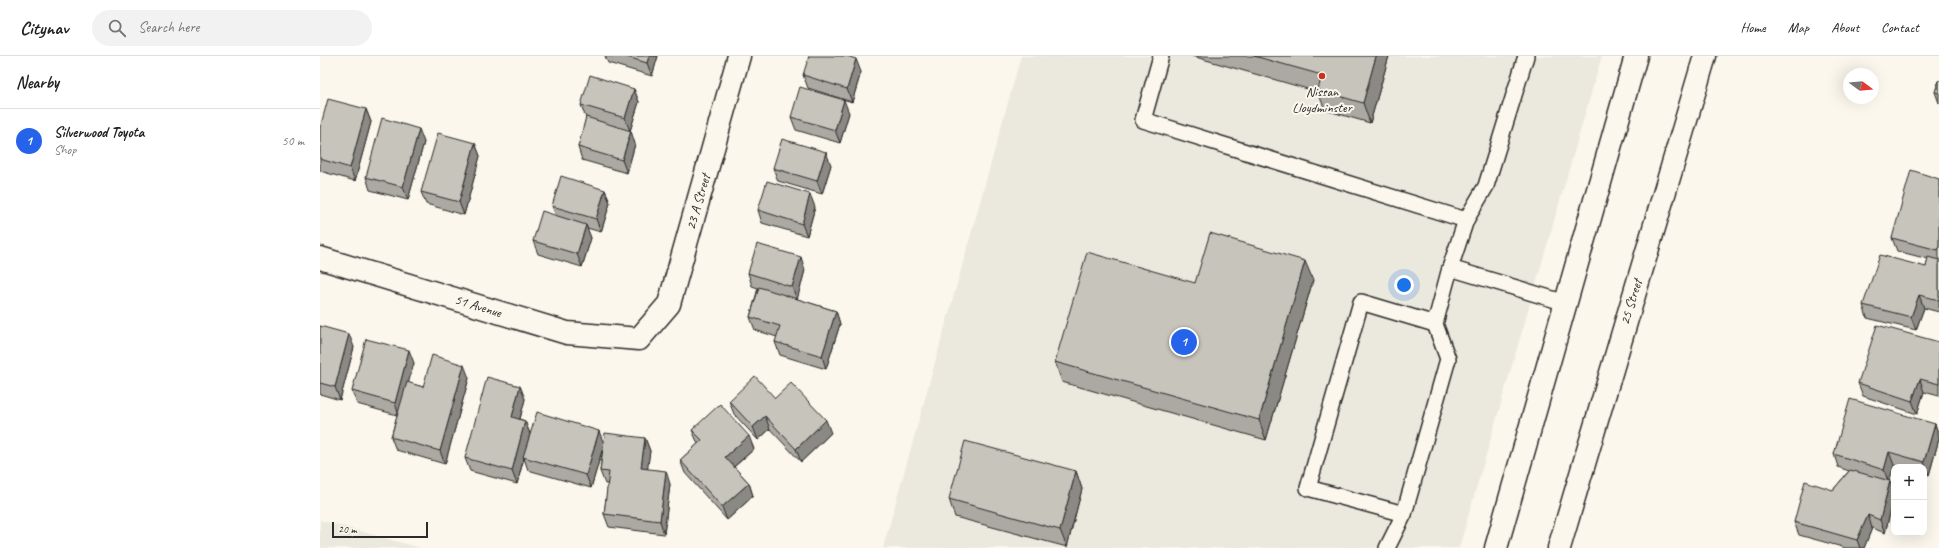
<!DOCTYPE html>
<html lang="en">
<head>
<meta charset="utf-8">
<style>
  :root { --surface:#fff; --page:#f2f2f2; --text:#222; --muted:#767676; --line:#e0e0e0; --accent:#2563eb }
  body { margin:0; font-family:Caveat,sans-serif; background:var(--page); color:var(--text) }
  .controls { position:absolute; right:12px; bottom:12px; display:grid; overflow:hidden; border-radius:8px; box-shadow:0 4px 16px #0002 }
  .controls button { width:36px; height:36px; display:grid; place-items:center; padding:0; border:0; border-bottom:1px solid var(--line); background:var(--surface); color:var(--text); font:20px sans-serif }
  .compass { position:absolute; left:1523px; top:12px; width:36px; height:36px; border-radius:50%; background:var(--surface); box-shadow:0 4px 16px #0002; rotate:106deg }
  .scale { position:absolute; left:12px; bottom:10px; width:96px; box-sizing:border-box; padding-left:4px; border:2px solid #2b2b2b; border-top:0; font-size:11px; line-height:14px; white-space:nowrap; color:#2b2b2b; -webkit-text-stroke:3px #fbf7ec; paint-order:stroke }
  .you { position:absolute; left:1084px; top:229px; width:14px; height:14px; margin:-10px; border:3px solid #fff; border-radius:50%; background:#1a73e8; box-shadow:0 0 0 6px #1a73e833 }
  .badge { display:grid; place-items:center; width:26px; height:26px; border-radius:50%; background:var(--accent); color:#fff; font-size:13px; font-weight:700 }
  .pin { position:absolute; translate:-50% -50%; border:2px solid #fff; box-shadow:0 1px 4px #0006 }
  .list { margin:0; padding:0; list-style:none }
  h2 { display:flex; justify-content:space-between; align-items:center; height:52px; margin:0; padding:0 16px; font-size:17px }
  h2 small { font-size:13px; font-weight:400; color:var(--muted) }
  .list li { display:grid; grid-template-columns:26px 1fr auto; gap:12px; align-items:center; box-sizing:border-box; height:64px; padding:0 16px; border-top:1px solid var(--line) }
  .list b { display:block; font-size:15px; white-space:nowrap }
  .list p { margin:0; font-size:13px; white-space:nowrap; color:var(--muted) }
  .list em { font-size:13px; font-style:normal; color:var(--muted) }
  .icon { flex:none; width:22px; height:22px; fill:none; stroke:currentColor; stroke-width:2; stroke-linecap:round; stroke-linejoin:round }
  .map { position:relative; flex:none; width:1619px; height:492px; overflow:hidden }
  header { display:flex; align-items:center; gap:24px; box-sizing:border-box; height:56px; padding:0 20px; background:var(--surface); border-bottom:1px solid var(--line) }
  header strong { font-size:19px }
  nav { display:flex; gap:22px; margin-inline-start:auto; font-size:14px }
  .search { width:280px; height:36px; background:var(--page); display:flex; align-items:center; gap:10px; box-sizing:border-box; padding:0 14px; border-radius:22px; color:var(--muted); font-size:15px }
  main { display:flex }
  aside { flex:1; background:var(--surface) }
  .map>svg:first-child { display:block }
</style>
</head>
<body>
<header>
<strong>Citynav</strong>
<div class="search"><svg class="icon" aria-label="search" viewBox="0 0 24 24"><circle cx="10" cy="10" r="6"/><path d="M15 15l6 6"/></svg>Search here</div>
<nav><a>Home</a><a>Map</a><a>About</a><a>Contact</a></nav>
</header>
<main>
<aside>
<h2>Nearby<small></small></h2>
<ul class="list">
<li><span class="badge">1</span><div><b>Silverwood Toyota</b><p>Shop</p></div><em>50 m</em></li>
</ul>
</aside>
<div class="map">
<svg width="1619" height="492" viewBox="0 0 1619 492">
  <rect width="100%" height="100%" fill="#fbf7ec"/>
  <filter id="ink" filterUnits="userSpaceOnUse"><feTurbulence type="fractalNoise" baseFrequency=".025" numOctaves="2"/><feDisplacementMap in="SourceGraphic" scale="8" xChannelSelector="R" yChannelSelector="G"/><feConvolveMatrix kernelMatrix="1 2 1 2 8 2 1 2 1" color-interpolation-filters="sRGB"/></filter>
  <g filter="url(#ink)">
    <g fill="#ebe8de">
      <polygon points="701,0 1282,0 1139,492 563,492"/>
      <polygon points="0,464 100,492 0,492"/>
    </g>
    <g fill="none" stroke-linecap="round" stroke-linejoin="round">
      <g stroke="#2b2b2b" stroke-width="18">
        <g id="lane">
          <polyline points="841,0 823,64 1146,164"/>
          <polyline points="1130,212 1146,164 1166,130 1206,0"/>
          <polyline points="1084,458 988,432 1041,246 1115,268"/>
          <polyline points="1067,492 1084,458 1128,303 1115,268 1130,212 1246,247"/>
        </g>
      </g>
      <g stroke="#2b2b2b" stroke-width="25">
        <polyline id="street" points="0,202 247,277 319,283 349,248 419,0"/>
      </g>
      <g stroke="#2b2b2b" stroke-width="25">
        <g id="secondary">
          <polyline points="1176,492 1316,0"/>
          <polyline points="1239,492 1385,0"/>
        </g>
      </g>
      <use href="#lane" stroke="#fbf7ec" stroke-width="15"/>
      <use href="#street" stroke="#fbf7ec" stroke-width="22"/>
      <use href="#secondary" stroke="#fbf7ec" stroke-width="22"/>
    </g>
    <g fill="#aba9a2" stroke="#2b2b2b">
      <polygon points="285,0 338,0 332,20 288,7"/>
      <polygon points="872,0 1069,0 1050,67 1005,54 998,36"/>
      <polygon points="541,16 532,46 488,32 483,19"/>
      <polygon points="1619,24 1619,47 1615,36"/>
      <polygon points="314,33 319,46 310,75 315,88 307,117 262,104 258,91 266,62 261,49"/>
      <polygon points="46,53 51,66 35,125 0,115 0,72"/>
      <polygon points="529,57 520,87 476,74 471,61"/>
      <polygon points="104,86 88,144 50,134 46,121"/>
      <polygon points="155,87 160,100 144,159 106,148 101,136"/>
      <polygon points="511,109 502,138 458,125 453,112"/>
      <polygon points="1619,123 1619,256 1604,252 1596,274 1547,262 1543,249 1606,211 1608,203 1577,195 1572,182"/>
      <polygon points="285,134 290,147 281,176 267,172 271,182 262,211 218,198 213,185 236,160 232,150"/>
      <polygon points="495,151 487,180 442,167 438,154"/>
      <polygon points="485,214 477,243 516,255 520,268 506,313 460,299 455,286 457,281 435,274 430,261 438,232 432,230 428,217"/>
      <polygon points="993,224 946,384 742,326 735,306 875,227"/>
      <polygon points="0,270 34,291 20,344 0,338"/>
      <polygon points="1619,286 1619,340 1604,336 1597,358 1543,340 1538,327"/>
      <polygon points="94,307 88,327 103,331 149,322 125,408 76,394 71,381 77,359 37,348 32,335"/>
      <polygon points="200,330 205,343 200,363 205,365 210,378 284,387 325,382 330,395 327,412 350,428 344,478 289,471 284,458 288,428 285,428 280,415 283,391 271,432 208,414 204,402 197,428 150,415 145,402"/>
      <polygon points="455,342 511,377 481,406 450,373 438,384 414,358 409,345"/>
      <polygon points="1615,368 1619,380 1619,383 1609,419 1604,417 1604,411 1582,411 1574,409 1569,425 1570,425 1574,436 1574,442 1565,477 1552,472 1544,492 1526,492 1479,479 1474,466 1513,434 1529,415 1518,411 1514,398"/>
      <polygon points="372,374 434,393 414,411 429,427 433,440 407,464 365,417 360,404 378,388"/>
      <polygon points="756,415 762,433 747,491 635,461 629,443"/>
    </g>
    <g fill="#8b8984" stroke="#2b2b2b">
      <polygon points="329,0 338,0 332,20 327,7"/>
      <polygon points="1056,0 1069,0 1050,67 1043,47"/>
      <polygon points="536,3 541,16 532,46 527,33"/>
      <polygon points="314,33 319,46 310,75 305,62"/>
      <polygon points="524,44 529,57 520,87 515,74"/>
      <polygon points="46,53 51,66 35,125 30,112"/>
      <polygon points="99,73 104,86 88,144 83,131"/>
      <polygon points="311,75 315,88 307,117 302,104"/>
      <polygon points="155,87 160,100 144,159 139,146"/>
      <polygon points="506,96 511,109 502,138 497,125"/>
      <polygon points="285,134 290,147 281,176 276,163"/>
      <polygon points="490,138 495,151 487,180 482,168"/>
      <polygon points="266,169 271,182 262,211 257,198"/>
      <polygon points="481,201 485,214 477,244 472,231"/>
      <polygon points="985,205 993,224 946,384 939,364"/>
      <polygon points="1599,239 1604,252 1596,274 1591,261"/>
      <polygon points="516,255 520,268 506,313 502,300"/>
      <polygon points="29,278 34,291 20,344 15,331"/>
      <polygon points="89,294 94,307 79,360 75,347"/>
      <polygon points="144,309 149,322 125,408 120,395"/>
      <polygon points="1600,323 1604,336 1597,358 1592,345"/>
      <polygon points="200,330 205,343 197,374 192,361"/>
      <polygon points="445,360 450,373 438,384 433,371"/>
      <polygon points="506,364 511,377 481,406 476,393"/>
      <polygon points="205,365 210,378 197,428 192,415"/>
      <polygon points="1615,368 1619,380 1619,383 1609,419 1604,406"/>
      <polygon points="279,375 284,388 271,432 266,419"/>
      <polygon points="429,380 434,393 410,414 405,401"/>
      <polygon points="325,382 330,395 326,425 321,412"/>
      <polygon points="1569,396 1574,409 1569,427 1564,414"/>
      <polygon points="346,415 350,428 344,478 340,465"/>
      <polygon points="756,415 762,433 747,491 740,474"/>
      <polygon points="1570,425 1574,436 1574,442 1565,477 1560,464"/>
      <polygon points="429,427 433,440 407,464 402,451"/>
      <polygon points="1548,459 1552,472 1544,492 1540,492 1537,484"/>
    </g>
    <g fill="#c7c4bc" stroke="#2b2b2b">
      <polygon points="304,0 329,0 327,7"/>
      <polygon points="489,0 527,0 536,3 527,33 483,19"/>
      <polygon points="934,0 1056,0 1043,47 998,34 1002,19"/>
      <polygon points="270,19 314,33 305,62 261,49"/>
      <polygon points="1619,24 1619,37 1615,36"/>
      <polygon points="480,31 524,44 515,74 471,61"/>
      <polygon points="8,43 46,53 30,112 0,103 0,72"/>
      <polygon points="266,61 311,75 302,104 258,91"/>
      <polygon points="62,62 99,73 83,131 46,121"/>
      <polygon points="118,77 155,87 139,146 101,136"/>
      <polygon points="462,83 506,96 497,125 453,112"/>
      <polygon points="1591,114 1619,123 1619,190 1618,194 1572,182"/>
      <polygon points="241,120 285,134 276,163 232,150"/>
      <polygon points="447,125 490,138 482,168 438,154"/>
      <polygon points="222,155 266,169 257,198 213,185"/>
      <polygon points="890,177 985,205 939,364 735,306 767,196 875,227"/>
      <polygon points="437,188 481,201 472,231 428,217"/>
      <polygon points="1560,199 1606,211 1608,201 1619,204 1619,244 1599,239 1591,261 1543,249"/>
      <polygon points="439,231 516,255 502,300 455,286 460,270 430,261"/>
      <polygon points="1557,269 1619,286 1619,328 1600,323 1592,345 1538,327"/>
      <polygon points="0,270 29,278 15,331 0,327"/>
      <polygon points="46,283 89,294 75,347 32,335"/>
      <polygon points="112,299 144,309 120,395 71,381 87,326 103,331"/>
      <polygon points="435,320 455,342 471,327 506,364 476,393 445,360 433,371 409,345"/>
      <polygon points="167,321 200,330 192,361 205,365 192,415 145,402"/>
      <polygon points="1530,343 1615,368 1604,406 1569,396 1564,414 1514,398"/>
      <polygon points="400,348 429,380 405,401 429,427 402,451 360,404 382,384 372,374"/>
      <polygon points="217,356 279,375 266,419 203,401"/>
      <polygon points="285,377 325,382 321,412 346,415 340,465 284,458 289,416 280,415"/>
      <polygon points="645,385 756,415 740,474 629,443"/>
      <polygon points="1530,414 1570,425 1560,464 1548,459 1537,484 1474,466 1485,425 1513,434"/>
    </g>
  </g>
  <circle fill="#c8321e" stroke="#fbf7ec" stroke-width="1.5" cx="1002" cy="20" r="4"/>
  <g text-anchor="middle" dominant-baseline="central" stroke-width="4" stroke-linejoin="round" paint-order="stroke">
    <g font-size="14" fill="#2b2b2b" stroke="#fbf7ec">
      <text x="1002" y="35">Nissan<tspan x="1002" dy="16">Lloydminster</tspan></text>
    </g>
    <g font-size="14" fill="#2b2b2b" stroke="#fbf7ec">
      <text transform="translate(378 146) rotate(-74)">23 A Street</text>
      <text transform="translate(1311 246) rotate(-73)">25 Street</text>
      <text transform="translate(158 250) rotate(17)">51 Avenue</text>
    </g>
  </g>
</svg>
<div class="controls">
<button>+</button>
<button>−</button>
</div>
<svg class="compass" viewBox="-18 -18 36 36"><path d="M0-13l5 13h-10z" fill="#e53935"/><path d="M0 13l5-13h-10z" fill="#767676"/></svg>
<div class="scale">20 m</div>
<div class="you"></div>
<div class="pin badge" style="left:864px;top:286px">1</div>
</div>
</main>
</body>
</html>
